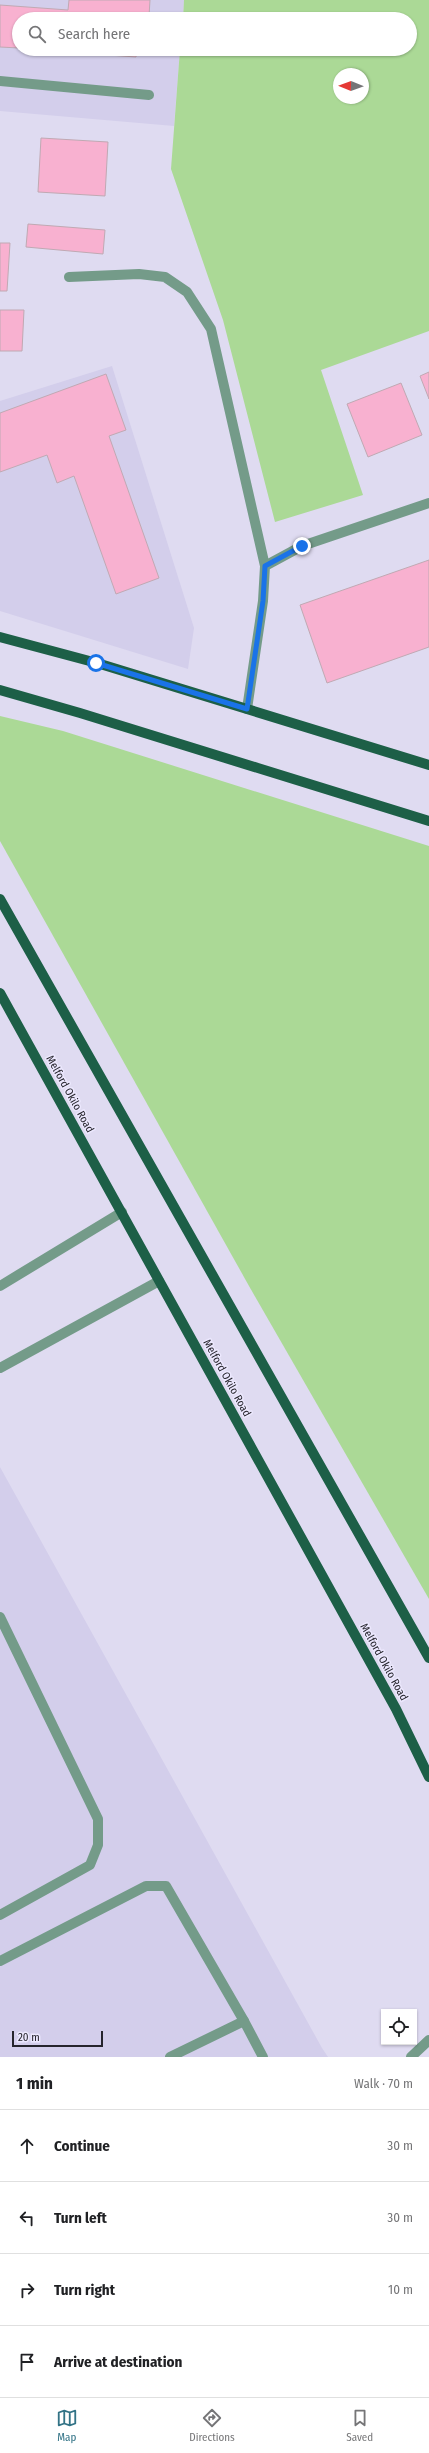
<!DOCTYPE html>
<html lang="en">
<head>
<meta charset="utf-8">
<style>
  :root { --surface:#fff; --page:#f2f2f2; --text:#202124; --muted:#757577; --line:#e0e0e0; --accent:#327386 }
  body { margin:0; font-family:"Fira Sans Condensed",sans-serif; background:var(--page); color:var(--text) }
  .controls { position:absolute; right:12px; bottom:12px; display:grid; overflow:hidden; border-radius:0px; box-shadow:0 1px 3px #0004 }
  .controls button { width:36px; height:36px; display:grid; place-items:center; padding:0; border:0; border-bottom:1px solid var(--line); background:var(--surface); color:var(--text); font:20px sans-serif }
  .compass { position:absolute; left:333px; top:68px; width:36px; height:36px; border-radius:50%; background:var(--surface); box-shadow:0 1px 3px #0004; rotate:271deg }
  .scale { position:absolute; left:12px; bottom:10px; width:91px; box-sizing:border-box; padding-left:4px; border:2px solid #26252d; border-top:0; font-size:11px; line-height:14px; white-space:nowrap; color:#26252d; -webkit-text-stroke:3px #ece8fe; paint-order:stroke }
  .stop { position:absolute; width:12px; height:12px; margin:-9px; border:3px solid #1a73e8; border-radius:50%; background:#fff }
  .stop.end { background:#1a73e8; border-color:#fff; box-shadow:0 1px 4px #0008 }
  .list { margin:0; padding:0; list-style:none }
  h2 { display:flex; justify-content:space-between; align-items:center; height:52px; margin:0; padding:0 16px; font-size:17px }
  h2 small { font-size:13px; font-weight:400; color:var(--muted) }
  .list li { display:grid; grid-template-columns:26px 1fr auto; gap:12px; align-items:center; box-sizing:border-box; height:72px; padding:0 16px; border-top:1px solid var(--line) }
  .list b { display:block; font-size:15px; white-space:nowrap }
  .list em { font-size:13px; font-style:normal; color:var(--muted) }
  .icon { flex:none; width:22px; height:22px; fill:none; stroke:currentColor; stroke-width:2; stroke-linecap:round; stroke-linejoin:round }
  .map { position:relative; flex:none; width:429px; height:2057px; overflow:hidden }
  .search { position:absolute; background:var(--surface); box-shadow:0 1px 3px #0004; left:12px; right:12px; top:12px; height:44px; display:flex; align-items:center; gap:10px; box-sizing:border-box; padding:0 14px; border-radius:22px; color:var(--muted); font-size:15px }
  .sheet { height:340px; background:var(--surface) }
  nav { display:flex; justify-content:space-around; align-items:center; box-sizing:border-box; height:56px; border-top:1px solid var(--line); background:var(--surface); font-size:11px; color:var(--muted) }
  nav a { display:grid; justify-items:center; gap:2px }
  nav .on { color:var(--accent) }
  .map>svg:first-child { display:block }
</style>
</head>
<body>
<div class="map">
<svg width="429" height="2057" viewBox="0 0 429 2057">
  <rect width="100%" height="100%" fill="#dfdbf1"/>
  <g fill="#d3ceeb">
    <polygon points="0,0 184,0 183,19 19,19 19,49 180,49 174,126 0,111"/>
    <polygon points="112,366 194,628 188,669 0,611 0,401"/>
    <polygon points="0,1467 322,2048 328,2057 0,2057"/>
  </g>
  <g fill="#abd996" fill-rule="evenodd">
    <path d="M 184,0 L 429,0 L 429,331 L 321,370 L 363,495 L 275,522 L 223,320 L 171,169 L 180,49 L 410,49 L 410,19 L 183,19 ZM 339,74 L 363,74 L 363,98 L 339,98 Z"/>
    <polygon points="0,716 63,731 429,846 429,1599 249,1286 0,841"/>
  </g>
  <g fill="#f8b1d0" stroke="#c0a9b3">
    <polygon points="69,0 150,0 149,16 156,17 156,19 19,19 19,48 0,47 0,5 68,10"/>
    <polygon points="26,49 137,49 136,57"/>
    <polygon points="41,138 108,142 105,196 38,192"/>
    <polygon points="28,224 105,230 103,254 26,247"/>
    <polygon points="0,243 10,243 7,291 0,291"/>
    <polygon points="0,310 24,310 22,351 0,351"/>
    <polygon points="429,372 429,399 420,376"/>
    <polygon points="106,374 126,430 109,436 159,578 116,594 74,476 57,483 47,455 0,472 0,413"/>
    <polygon points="401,383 422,435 368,457 347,404"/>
    <polygon points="429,560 429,647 327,683 300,605"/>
  </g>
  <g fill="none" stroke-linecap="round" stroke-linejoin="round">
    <g stroke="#749b89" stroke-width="10">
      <polyline points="0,81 149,95"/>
      <polyline points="69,277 139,274 165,277 187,292 211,329 265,566"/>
      <polyline points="247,709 263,601 265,566 302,546 429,503"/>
      <polyline points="0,1286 122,1212"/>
      <polyline points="0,1368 159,1281"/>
      <polyline points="0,1617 98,1819 98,1845 90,1865 0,1915"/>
      <polyline points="0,1961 146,1886 166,1886 244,2021 170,2057"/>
      <polyline points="244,2021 263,2057"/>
      <polyline points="411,2057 429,2040"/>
    </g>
    <g stroke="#1d5f47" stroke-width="10">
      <polyline points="0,637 97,663 429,765"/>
      <polyline points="0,690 80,713 429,821"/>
      <polyline points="0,899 429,1658"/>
      <polyline points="0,993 396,1709 429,1777"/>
    </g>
  </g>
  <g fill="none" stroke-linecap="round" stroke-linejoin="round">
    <polyline stroke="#1a73e8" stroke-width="5" points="96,663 247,709 263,601 265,566 302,546"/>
  </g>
  <g text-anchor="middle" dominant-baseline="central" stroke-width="3" stroke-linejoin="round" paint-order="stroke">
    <g font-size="11" fill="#26252d" stroke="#ece8fe">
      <text transform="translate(70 1094) rotate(61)">Melford Okilo Road</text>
      <text transform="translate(227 1378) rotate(61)">Melford Okilo Road</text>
      <text transform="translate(384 1662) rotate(61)">Melford Okilo Road</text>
    </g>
  </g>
</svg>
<div class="controls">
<button><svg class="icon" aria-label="locate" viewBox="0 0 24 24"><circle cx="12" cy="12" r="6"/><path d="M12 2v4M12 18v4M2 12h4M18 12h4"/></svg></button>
</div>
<svg class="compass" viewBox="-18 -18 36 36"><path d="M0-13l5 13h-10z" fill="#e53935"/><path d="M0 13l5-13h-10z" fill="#757577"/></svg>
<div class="scale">20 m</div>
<div class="stop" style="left:96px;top:663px"></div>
<div class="stop end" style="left:302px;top:546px"></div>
<div class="search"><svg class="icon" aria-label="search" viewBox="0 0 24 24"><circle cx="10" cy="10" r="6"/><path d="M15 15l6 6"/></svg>Search here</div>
</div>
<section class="sheet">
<h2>1 min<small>Walk · 70 m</small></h2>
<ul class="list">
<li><svg class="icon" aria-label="ahead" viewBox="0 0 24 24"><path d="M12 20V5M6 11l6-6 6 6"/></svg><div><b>Continue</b></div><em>30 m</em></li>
<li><svg class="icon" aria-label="left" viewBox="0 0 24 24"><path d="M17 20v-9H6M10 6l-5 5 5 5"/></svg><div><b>Turn left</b></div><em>30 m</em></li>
<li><svg class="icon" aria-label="right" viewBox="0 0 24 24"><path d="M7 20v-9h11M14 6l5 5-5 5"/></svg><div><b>Turn right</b></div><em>10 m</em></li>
<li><svg class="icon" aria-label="arrive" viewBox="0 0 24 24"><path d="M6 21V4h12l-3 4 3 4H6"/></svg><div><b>Arrive at destination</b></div></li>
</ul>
</section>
<nav>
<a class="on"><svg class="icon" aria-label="map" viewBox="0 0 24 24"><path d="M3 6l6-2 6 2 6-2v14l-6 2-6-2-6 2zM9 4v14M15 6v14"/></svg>Map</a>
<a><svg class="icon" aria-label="directions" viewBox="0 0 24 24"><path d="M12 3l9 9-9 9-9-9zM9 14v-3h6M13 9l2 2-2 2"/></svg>Directions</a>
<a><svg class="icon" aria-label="saved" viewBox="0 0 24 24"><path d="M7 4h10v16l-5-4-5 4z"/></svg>Saved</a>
</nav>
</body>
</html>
